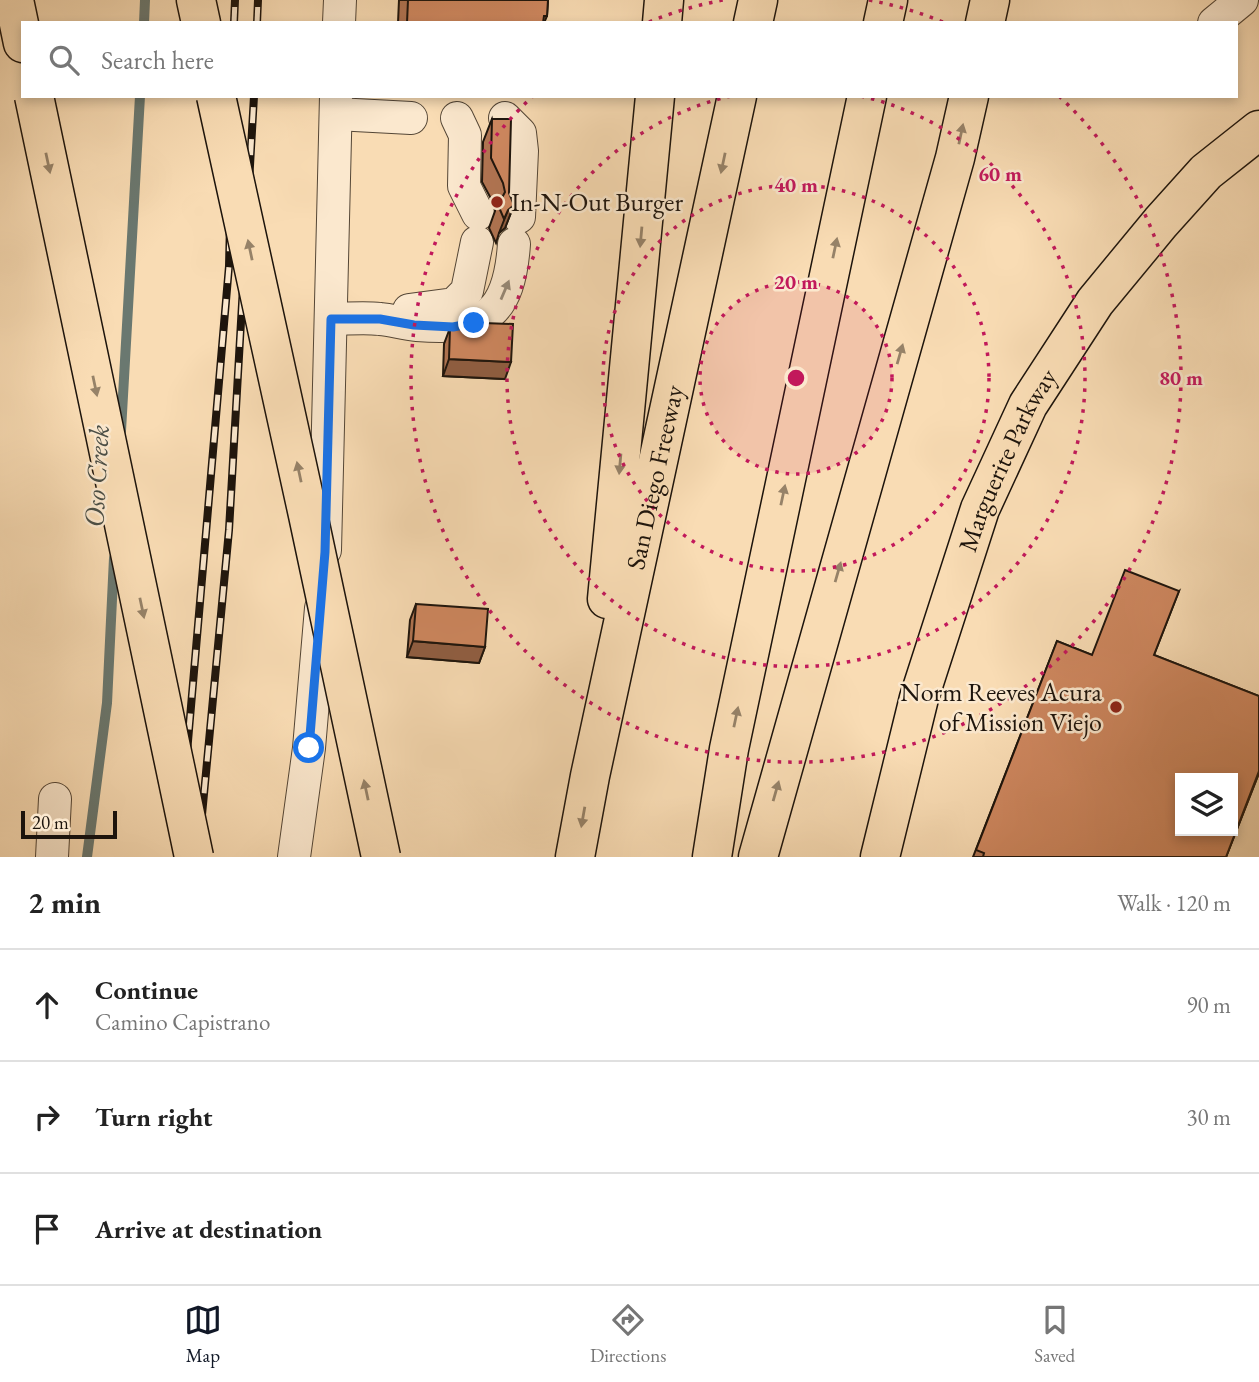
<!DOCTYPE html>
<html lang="en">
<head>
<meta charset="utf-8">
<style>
  :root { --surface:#fff; --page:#f2f2f2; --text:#222; --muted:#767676; --line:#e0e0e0; --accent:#111827 }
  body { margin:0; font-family:"EB Garamond",serif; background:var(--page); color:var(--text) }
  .controls { position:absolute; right:21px; bottom:21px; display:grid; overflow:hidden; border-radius:0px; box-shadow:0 4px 10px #0003 }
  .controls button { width:63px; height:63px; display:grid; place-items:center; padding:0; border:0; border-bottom:2px solid var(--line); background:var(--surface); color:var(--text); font:35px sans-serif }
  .scale { position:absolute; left:21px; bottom:18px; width:96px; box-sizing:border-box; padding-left:7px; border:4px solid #1d140c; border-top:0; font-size:19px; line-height:24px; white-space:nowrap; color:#1d140c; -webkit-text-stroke:5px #fbe8ce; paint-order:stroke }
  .stop { position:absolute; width:21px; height:21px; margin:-16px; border:5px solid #1a73e8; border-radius:50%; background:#fff }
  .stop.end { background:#1a73e8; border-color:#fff; box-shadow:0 2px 7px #0008 }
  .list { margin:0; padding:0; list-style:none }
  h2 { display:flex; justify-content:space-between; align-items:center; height:91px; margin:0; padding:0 28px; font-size:30px }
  h2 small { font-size:23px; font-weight:400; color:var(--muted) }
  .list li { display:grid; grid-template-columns:46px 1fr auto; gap:21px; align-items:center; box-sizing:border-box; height:112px; padding:0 28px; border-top:2px solid var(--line) }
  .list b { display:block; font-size:26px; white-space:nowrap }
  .list p { margin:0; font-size:23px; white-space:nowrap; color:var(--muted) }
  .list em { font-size:23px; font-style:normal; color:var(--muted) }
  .icon { flex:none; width:38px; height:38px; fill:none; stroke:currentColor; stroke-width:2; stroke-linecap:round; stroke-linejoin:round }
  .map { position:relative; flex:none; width:1259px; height:857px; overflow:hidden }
  .search { position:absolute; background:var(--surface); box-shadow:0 4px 10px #0003; left:21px; right:21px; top:21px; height:77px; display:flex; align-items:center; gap:18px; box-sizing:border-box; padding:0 24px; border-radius:0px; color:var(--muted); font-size:26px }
  .sheet { height:427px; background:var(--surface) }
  nav { display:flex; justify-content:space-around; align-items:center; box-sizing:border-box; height:98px; border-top:2px solid var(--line); background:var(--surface); font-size:19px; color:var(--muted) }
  nav a { display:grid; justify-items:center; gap:4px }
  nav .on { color:var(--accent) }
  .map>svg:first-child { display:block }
</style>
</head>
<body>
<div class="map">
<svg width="1259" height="857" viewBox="0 0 1259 857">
  <rect width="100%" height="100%" fill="#f9dcb4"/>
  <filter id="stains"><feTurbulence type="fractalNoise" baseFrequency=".00286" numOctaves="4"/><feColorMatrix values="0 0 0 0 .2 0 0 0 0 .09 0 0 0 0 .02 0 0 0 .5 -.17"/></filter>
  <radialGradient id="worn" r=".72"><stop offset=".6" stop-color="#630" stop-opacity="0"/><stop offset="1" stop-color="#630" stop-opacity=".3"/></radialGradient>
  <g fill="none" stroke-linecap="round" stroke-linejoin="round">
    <g stroke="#6a7870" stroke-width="10">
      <polyline points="144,23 145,0"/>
      <polyline points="121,431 140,96"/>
      <polyline points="87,857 107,703 114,558"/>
    </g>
    <g stroke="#544636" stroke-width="34">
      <g id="minor">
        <polyline points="339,23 340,0"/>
        <polyline points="1214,23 1242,0"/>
        <polyline points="336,114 411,118"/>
        <polyline points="457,118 465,135 464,186 478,214"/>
        <polyline points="505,118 520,133 522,151 519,217"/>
        <polyline points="409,310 454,304 467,291 477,242"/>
        <path d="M 331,319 C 347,319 364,317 380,319 C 392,320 404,324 417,325 C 486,331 509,314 514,244"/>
        <polyline points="325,550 336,96"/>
        <polyline points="52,857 55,799"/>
        <polyline points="294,857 309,748 321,608"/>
      </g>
    </g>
    <g stroke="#1d140c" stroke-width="41">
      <g id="major">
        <path id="s1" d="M 880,857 L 919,698 L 980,509 L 1028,405 L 1095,302 L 1161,222 L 1206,172 L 1259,130"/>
      </g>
    </g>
    <g stroke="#1d140c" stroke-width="41">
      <g id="highway">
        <polyline points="14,0 23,43"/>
        <polyline points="196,0 201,23"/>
        <polyline points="662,23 664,0"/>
        <polyline points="753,23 758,0"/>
        <polyline points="883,23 888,0"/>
        <polyline points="985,23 990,0"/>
        <polyline points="607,599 655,96"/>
        <path id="s2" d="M 575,857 L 590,776 L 737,96"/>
        <polyline points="712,857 729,749 867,96"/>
        <polyline points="758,857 955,158 969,96"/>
      </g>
    </g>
    <use href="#minor" stroke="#fbe8ce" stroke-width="32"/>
    <use href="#major" stroke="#f9dcb4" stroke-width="38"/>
    <use href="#highway" stroke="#f9dcb4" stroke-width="38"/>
    <g stroke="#1d140c" stroke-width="8">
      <g id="rail">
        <polyline points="234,23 235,0"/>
        <polyline points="257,23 258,0"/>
        <polyline points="178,857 229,266 233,96"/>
        <polyline points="198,857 229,530 254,96"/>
      </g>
    </g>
    <use href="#rail" stroke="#fbe8ce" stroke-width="5" stroke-dasharray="16" stroke-linecap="butt"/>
    <g stroke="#1d140c" stroke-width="41" stroke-linecap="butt">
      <g id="highway-bridge">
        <polyline points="34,96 194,857"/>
        <polyline points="216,96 308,515 381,857"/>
      </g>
    </g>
    <use href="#highway-bridge" stroke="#f9dcb4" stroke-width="38"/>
  </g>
  <g fill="#b17452" stroke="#1d140c" stroke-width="2">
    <polygon points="399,0 548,0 547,16 544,23 398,23"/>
    <polygon points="492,119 509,193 514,205 505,228 499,233 496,243 489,228 495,211 495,206 482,182 483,142"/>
    <polygon points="450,328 505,379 443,376 444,344"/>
    <polygon points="1179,591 1154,655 1259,696 1259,773 1226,857 973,857 1057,641 1092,655"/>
    <polygon points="416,604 485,647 479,663 407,657 410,620"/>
  </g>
  <g fill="#905e42" stroke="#1d140c" stroke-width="2">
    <polygon points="514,205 505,228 499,233 508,210"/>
    <polygon points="449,359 511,362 505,379 443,376"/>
    <polygon points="413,641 485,647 479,663 407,657"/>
    <polygon points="1259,771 1259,773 1226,857"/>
  </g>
  <g fill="#ce875f" stroke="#1d140c" stroke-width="2" fill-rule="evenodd">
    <polygon points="408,0 548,0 547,16 544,16 543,23 407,23"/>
    <polygon points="492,119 511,119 509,193 514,205 508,210 504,219 498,205 505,192 503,183 491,158"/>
    <polygon points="483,323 513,324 511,362 449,359 450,328"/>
    <path d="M 1125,570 L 1179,591 L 1154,655 L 1259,696 L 1259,771 L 1226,857 L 983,857 L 984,853 L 976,850 L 1057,641 L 1092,655 ZM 1180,778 L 1233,778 L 1233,831 L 1180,831 Z"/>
    <polygon points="416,604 488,609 485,647 413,641"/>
  </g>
  <defs><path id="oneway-solid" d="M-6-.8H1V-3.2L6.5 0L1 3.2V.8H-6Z" transform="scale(1.75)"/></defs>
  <g fill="#968268">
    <use href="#oneway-solid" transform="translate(961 134) rotate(-78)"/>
    <use href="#oneway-solid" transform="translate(48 163) rotate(78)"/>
    <use href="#oneway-solid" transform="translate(723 163) rotate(102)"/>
    <use href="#oneway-solid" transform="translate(641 237) rotate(95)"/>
    <use href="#oneway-solid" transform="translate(835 248) rotate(-78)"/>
    <use href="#oneway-solid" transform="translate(250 250) rotate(-102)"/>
    <use href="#oneway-solid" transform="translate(900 354) rotate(-74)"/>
    <use href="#oneway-solid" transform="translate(95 386) rotate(78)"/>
    <use href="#oneway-solid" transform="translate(620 464) rotate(95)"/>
    <use href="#oneway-solid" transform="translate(299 472) rotate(-102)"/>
    <use href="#oneway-solid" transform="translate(783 495) rotate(-78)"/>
    <use href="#oneway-solid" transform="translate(838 572) rotate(-74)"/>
    <use href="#oneway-solid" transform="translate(142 608) rotate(78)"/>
    <use href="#oneway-solid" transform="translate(736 717) rotate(-78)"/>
    <use href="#oneway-solid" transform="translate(366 790) rotate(-102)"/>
    <use href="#oneway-solid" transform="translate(776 791) rotate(-74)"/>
    <use href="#oneway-solid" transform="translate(583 817) rotate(100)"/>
  </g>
  <use fill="#978977" href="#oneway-solid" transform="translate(505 290) rotate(-67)"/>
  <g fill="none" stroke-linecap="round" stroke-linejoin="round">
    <polyline stroke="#1a73e8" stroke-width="9" points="309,748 325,552 331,319 380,319 414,325 453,327 474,323"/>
  </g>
  <circle cx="796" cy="378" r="96" fill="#c2185b" fill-opacity=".12"/>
  <g fill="none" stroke="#c2185b" stroke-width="3.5" stroke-dasharray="3.5 7">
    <circle cx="796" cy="378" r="96"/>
    <circle cx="796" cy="378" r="193"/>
    <path d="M861 96A289 289 0 1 1 731 96"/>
    <path d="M649 22A385 385 0 0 1 723 0M869 0A385 385 0 0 1 943 22M1059 96A385 385 0 1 1 533 96"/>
  </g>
  <g fill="#8f2418" stroke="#fbe8ce" stroke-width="2.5">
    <circle cx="497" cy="202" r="7"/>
    <circle cx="1116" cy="707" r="7"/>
  </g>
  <g text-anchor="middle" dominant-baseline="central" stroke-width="5" stroke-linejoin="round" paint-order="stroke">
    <g font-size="26" fill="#1d140c" stroke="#fbe8ce" text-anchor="start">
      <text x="511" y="202">In-N-Out Burger</text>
      <text x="1102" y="692" text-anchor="end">Norm Reeves Acura<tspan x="1102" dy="30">of Mission Viejo</tspan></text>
    </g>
    <g font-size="26" fill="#1d140c" stroke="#fbe8ce">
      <text stroke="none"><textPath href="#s1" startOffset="418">Marguerite Parkway</textPath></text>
      <text stroke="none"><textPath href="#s2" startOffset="388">San Diego Freeway</textPath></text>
    </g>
    <g font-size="28" font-style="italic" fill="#4a4e46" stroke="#fbe8ce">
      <text transform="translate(96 476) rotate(-87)">Oso Creek</text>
    </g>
  </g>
  <circle cx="796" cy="378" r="10" fill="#c2185b" stroke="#fbe8ce" stroke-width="3.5"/>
  <g font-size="21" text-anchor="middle" font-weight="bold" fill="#c2185b" stroke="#fbe8ce" stroke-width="5" stroke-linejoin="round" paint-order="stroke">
    <text x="1000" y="181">60 m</text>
    <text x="796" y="192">40 m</text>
    <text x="796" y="289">20 m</text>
    <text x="1181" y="385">80 m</text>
  </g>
  <rect width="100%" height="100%" filter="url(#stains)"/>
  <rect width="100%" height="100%" fill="url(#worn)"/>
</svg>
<div class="controls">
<button><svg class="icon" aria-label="layers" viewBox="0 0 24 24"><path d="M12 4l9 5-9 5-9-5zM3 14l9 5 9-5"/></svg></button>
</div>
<div class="scale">20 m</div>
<div class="stop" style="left:309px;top:748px"></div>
<div class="stop end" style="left:474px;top:323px"></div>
<div class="search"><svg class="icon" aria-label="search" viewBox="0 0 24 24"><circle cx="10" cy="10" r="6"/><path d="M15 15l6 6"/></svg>Search here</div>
</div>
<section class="sheet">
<h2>2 min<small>Walk · 120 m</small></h2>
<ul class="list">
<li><svg class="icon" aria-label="ahead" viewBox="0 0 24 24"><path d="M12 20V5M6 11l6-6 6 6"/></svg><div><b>Continue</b><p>Camino Capistrano</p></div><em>90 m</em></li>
<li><svg class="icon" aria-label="right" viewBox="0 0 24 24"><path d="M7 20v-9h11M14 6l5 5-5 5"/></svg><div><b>Turn right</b></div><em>30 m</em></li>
<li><svg class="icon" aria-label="arrive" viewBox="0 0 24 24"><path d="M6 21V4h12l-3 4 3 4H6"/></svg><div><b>Arrive at destination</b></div></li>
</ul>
</section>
<nav>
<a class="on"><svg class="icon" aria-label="map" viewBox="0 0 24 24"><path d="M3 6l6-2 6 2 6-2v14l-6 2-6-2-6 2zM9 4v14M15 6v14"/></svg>Map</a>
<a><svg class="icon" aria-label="directions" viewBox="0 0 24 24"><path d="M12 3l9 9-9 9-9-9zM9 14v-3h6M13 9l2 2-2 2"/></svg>Directions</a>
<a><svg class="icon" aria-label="saved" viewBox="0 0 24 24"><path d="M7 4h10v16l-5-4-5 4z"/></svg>Saved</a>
</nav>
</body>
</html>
